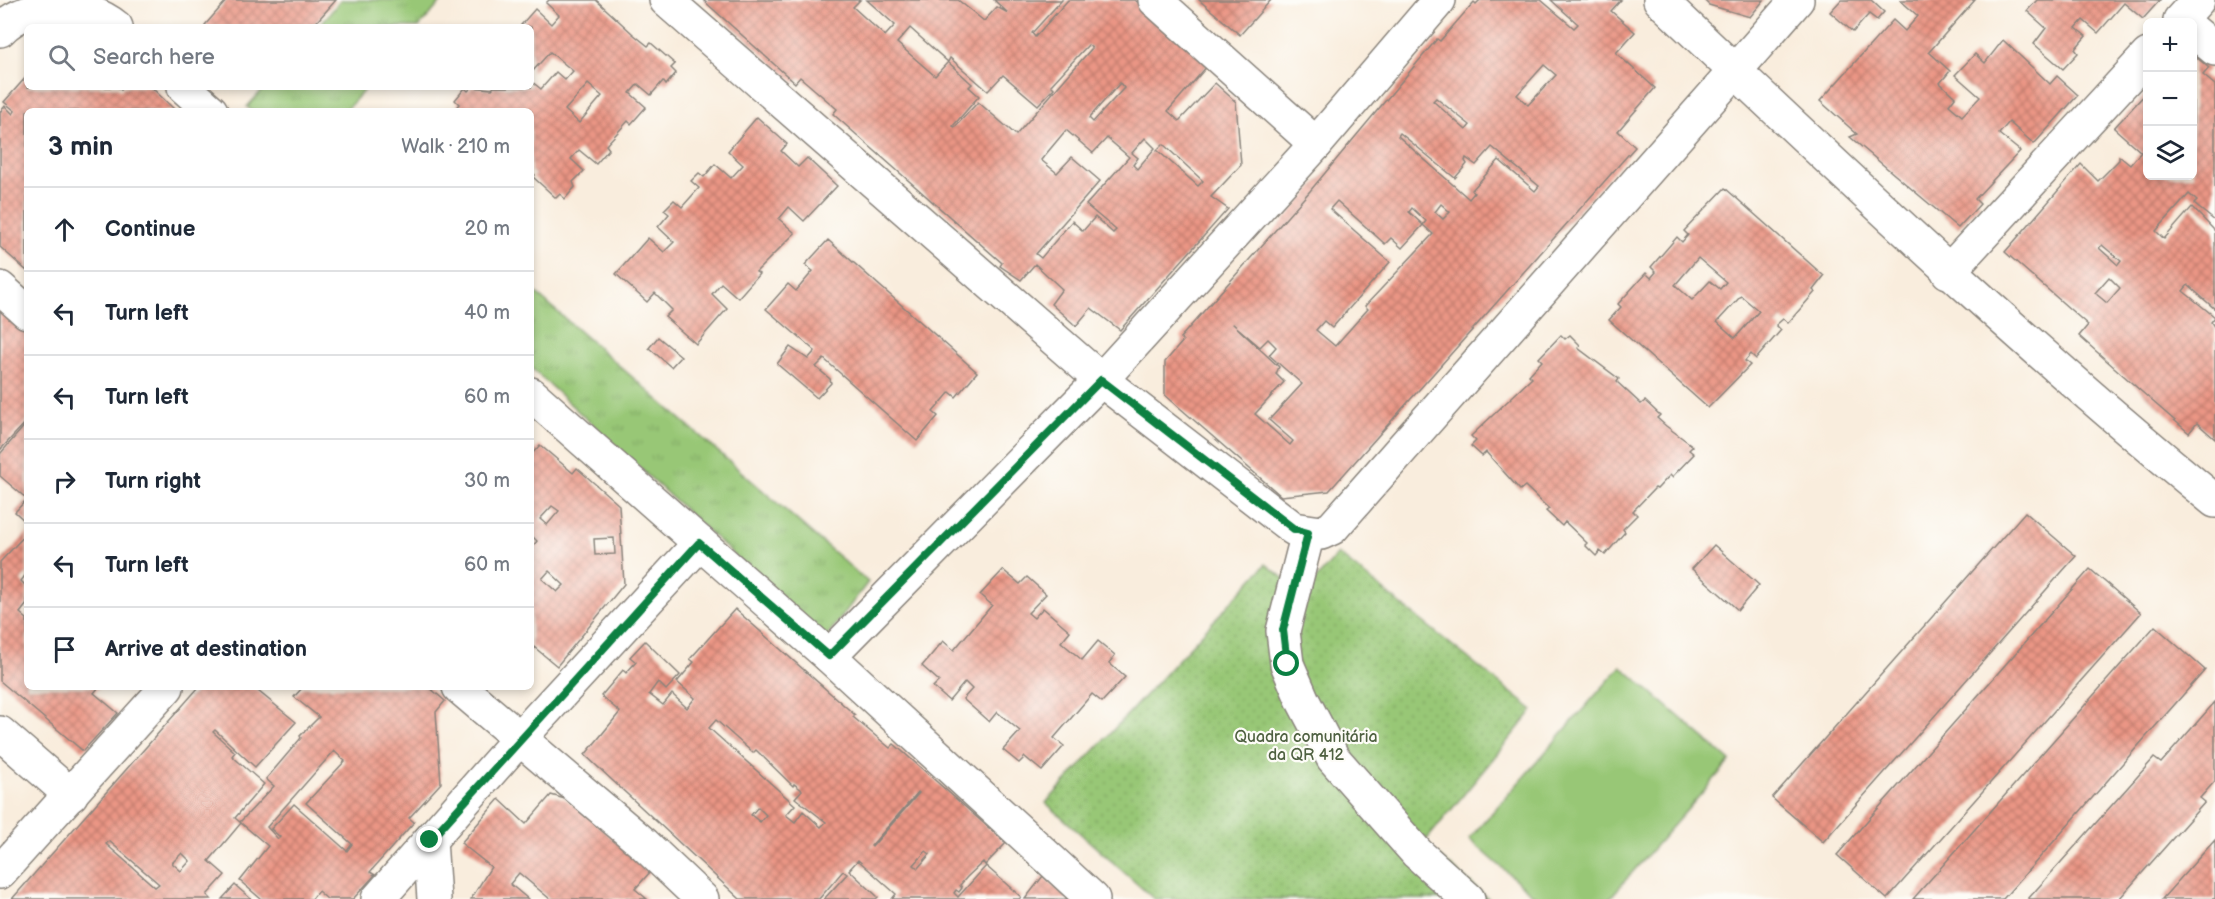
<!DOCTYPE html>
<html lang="en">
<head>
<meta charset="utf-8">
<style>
  :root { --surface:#fff; --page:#f6f6f7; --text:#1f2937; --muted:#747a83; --line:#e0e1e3 }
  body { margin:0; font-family:"Balsamiq Sans",sans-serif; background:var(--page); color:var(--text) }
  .controls { position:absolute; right:18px; top:18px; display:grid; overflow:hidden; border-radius:9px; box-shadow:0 3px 9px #0003 }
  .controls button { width:54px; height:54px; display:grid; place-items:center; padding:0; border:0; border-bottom:2px solid var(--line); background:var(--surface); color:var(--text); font:30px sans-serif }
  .stop { position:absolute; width:18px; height:18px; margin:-14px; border:4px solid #0b8043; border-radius:50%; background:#fff }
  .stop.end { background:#0b8043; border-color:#fff; box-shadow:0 2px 6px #0008 }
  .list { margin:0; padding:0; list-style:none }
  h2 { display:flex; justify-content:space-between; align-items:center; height:78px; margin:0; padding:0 24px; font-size:26px }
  h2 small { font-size:20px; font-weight:400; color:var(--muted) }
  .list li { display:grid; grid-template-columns:39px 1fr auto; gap:18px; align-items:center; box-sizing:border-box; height:84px; padding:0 24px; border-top:2px solid var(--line) }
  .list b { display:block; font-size:22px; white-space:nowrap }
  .list em { font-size:20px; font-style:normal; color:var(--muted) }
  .icon { flex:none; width:33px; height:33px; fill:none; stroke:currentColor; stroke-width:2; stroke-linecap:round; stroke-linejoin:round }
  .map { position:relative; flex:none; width:2215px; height:899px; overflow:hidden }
  .search { position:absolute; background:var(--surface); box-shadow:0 3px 9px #0003; left:24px; top:24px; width:510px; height:66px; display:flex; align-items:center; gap:15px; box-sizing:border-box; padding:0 21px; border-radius:9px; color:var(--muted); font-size:22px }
  .panel { position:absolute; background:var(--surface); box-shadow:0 3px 9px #0003; left:24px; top:108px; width:510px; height:582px; border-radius:9px }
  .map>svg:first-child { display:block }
</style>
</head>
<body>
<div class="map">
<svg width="2215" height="899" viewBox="0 0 2215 899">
  <defs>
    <pattern id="grass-tufts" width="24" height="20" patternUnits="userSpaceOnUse" patternTransform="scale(1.5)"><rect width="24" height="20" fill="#98c776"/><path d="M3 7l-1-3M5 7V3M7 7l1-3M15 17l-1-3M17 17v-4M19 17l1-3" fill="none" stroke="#82aa66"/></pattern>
    <pattern id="park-dots" width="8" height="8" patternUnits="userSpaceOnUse" patternTransform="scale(1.5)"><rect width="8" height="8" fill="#98c776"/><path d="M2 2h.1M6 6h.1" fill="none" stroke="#82aa66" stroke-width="1.8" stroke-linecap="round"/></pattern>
    <pattern id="building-cross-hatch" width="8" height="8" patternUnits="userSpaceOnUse" patternTransform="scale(1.5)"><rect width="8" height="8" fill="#eb9685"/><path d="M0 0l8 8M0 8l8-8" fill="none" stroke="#be7a6c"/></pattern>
  </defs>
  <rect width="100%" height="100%" fill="#fdfcf7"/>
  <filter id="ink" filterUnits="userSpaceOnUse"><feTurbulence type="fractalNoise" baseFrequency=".0167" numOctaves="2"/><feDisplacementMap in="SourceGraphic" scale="12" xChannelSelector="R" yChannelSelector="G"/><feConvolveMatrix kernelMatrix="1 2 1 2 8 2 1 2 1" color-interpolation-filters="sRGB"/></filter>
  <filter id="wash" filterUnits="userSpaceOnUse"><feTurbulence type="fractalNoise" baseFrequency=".008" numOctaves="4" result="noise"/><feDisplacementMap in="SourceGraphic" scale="24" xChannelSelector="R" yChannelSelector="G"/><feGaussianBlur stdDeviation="1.35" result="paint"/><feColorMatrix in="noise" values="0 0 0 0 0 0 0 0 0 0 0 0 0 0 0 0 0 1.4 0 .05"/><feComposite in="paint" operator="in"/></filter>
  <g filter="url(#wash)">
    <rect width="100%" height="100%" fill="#f9eddd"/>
    <g fill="url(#grass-tufts)" stroke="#5a7249" stroke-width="1.5">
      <polygon points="341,0 443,0 419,27 318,27"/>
      <polygon points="265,87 367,87 345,111 252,111 247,107"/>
      <polygon points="531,289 868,582 825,639 531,368"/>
    </g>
    <polygon fill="url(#park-dots)" stroke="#5a7249" stroke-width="1.5" points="1338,554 1533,710 1424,843 1489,899 1154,899 1046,803 1266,564 1303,594"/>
    <polygon fill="#98c776" stroke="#5a7249" stroke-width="1.5" points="1621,666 1730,761 1609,899 1538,899 1469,839"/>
    <g id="blocks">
      <g fill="url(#building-cross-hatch)" fill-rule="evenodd">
        <polygon points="227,0 336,0 312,27 207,27 205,25"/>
        <path d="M 549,0 L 596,0 L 633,34 L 648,46 L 651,43 L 675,64 L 671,68 L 676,73 L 666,85 L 663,81 L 651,95 L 638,84 L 630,93 L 646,107 L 631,124 L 628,121 L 606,145 L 609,149 L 596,164 L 579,150 L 571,159 L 584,171 L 573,182 L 575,187 L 565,199 L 560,194 L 556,198 L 533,177 L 535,175 L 531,171 L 531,111 L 455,109 L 459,104 L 455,100 L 465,88 L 468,91 L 472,87 L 492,89 L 494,87 L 531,87 L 531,81 L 541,89 L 556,72 L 565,80 L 573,71 L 550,52 L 531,73 L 531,27 L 521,25 L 535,9 L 551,24 L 559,15 L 546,3 ZM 588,84 L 602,96 L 579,123 L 565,110 Z"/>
        <path d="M 703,0 L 860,0 L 853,7 L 885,36 L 895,25 L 867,0 L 958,0 L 984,21 L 997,7 L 1008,13 L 994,0 L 1062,0 L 1032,33 L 1035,37 L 1068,0 L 1135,0 L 1210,63 L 1168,111 L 1179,121 L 1215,83 L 1236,102 L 1241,165 L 1211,197 L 1228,209 L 1120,330 L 1091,308 L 1076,326 L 1051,304 L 1062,289 L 1035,264 L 1021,280 L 1000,266 L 1002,263 L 833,114 L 837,109 L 800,77 L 795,83 ZM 910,28 L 948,62 L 950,58 L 988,91 L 1003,75 L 1038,105 L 1054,88 L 1051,85 L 1088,45 L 1092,48 L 1016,135 L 978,102 L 955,127 L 953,126 L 979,96 L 969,87 L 972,84 L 948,62 L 935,76 L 897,43 ZM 1120,83 L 1124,88 L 1093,122 L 1089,118 ZM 1066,130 L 1093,153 L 1107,138 L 1129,157 L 1086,205 L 1116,230 L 1113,233 L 1095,217 L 1083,231 L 1072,221 L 1041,258 L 1036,254 L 1100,181 L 1072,157 L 1057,173 L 1041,160 ZM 1145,138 L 1155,148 L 1137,169 L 1133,165 L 1138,158 L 1132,153 ZM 1163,144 L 1203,181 L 1198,186 L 1157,150 Z"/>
        <polygon points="1199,0 1271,0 1240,35"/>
        <path d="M 1480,0 L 1541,0 L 1574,28 L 1578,24 L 1551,0 L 1621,0 L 1611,11 L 1635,32 L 1616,53 L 1655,88 L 1618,131 L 1635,147 L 1329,491 L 1281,496 L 1165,395 L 1165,362 L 1183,341 L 1180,338 L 1310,191 L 1437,39 L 1440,41 L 1474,2 L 1476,4 ZM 1544,65 L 1556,75 L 1528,105 L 1517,95 ZM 1436,98 L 1470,125 L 1466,130 L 1433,101 ZM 1400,133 L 1455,178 L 1467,164 L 1465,161 L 1466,158 L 1476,165 L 1492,147 L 1539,186 L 1535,191 L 1499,160 L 1472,190 L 1474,193 L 1469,199 L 1398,136 ZM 1337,201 L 1385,244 L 1391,238 L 1402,248 L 1423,225 L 1409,212 L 1412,208 L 1426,221 L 1423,225 L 1433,234 L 1365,306 L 1368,309 L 1335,346 L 1316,330 L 1324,321 L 1332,328 L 1390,262 L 1330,209 ZM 1441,204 L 1450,212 L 1443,219 L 1435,212 ZM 1232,323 L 1260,347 L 1268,339 L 1276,347 L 1269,355 L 1302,384 L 1269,420 L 1293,441 L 1290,445 L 1255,414 L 1284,382 L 1276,374 L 1279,367 Z"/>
        <polygon points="1704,0 1764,0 1750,17 1709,5"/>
        <polygon points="1841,0 1871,0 1884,12 1877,20 1869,14 1853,32 1830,12"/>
        <polygon points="1900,0 1975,0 1929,52 1950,71 1940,83 1955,97 1949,105 1962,116 1980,97 1955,75 1975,54 1985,63 2003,40 2050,84 2057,76 2078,95 2034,144 2009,122 1999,134 2020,151 1975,199 1980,204 1958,228 1850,137 1857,134 1820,101 1893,20 1905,31 1918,16"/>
        <polygon points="2037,0 2160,0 2143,19 2124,3 2098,33 2083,20 2076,28 2086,36 2075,49 2078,53 2063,69 2034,44 2046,28 2027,11"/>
        <path d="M 2193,54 L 2209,68 L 2203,75 L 2215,85 L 2215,221 L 2194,204 L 2197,201 L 2189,194 L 2156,231 L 2164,239 L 2192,207 L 2215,231 L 2215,309 L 2188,285 L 2183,291 L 2215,317 L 2211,322 L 2215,328 L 2215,439 L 2197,423 L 2189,433 L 2151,400 L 2079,336 L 2088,325 L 2005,252 L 2081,164 L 2098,181 L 2119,160 L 2119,156 L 2130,165 L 2141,152 L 2114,128 L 2148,91 L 2148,176 L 2193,176 ZM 2102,245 L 2121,261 L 2118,265 L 2099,248 ZM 2109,277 L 2120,288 L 2107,303 L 2095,293 Z"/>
        <polygon points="27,76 27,87 118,87 121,90 123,87 151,87 176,111 27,111 27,271 0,247 0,112 5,106 13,114 15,111 4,102"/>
        <polygon points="757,117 787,144 781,151 798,167 807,158 837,186 804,221 789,207 779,219 795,233 756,272 759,274 738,298 721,283 712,294 727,309 696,344 665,317 672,310 655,293 647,302 616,274 648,238 664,252 674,242 658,227 669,214 664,210 674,200 682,207 699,188 691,181 699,173 704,177 715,164 731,178 743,165 728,151"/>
        <path d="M 1725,188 L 1824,276 L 1813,290 L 1815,292 L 1788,323 L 1783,319 L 1776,325 L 1781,330 L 1756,359 L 1751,354 L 1745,361 L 1750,365 L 1708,408 L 1609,320 L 1621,307 L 1618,304 L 1646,273 L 1651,278 L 1656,272 L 1651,267 L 1677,237 L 1682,242 L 1688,235 L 1684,231 ZM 1698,258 L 1726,282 L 1720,289 L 1710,281 L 1692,300 L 1675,285 ZM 1741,296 L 1759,311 L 1735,338 L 1717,322 Z"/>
        <polygon points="828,240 977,372 956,397 950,392 933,412 938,416 917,441 824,359 816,367 830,379 831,383 817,398 777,364 790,347 808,359 815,351 766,309 788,284 796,291 813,271 805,265"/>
        <polygon points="0,308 27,331 27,421 0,450"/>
        <polygon points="1561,335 1565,339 1570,335 1580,345 1578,348 1619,379 1617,382 1641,404 1645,401 1660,415 1657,418 1666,426 1693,446 1689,450 1694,454 1672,477 1670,475 1657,489 1655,488 1633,511 1637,515 1623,529 1625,532 1605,555 1600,551 1596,556 1585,545 1587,543 1565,522 1562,526 1546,511 1549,509 1525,486 1520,490 1486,452 1482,456 1471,446 1476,441 1471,436 1532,378 1529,375 1542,361 1539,358"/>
        <polygon points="658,337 681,356 671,367 649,348"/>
        <polygon points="27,423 27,523 15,512 27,499 0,476 0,454"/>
        <path d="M 540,445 L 573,473 L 577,468 L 619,505 L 624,584 L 557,666 L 534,647 L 531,651 L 531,542 L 534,545 L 537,541 L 531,535 L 531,455 ZM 552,506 L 559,511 L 547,525 L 540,519 ZM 614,538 L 615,554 L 595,555 L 594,539 ZM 549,571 L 564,585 L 557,592 L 542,579 Z"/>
        <polygon points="2025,512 2076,556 1823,842 1772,798"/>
        <polygon points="27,533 27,573 21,581 27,587 27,604 20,613 27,619 27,687 99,687 94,693 118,713 83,751 0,681 0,562"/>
        <polygon points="1714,545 1759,585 1738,610 1692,569"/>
        <polygon points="2090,569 2141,613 1887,899 1837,855"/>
        <polygon points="1003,570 1020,584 1027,577 1046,594 1028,613 1034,618 1043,608 1070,631 1061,642 1082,660 1098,641 1115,655 1109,663 1125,677 1102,702 1092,694 1079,709 1054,738 1064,746 1042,771 1025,757 1019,763 1003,750 1020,731 997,712 989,722 963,699 972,689 965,682 949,701 933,687 939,681 922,666 943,641 954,650 992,605 980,595"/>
        <path d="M 735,609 L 855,715 L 853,717 L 890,748 L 894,744 L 1006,843 L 985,865 L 983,862 L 967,877 L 960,885 L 962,888 L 959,892 L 956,890 L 954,893 L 958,897 L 986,866 L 1021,897 L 1019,899 L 892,899 L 896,894 L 858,860 L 849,870 L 878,897 L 876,899 L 824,899 L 847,874 L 843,871 L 819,899 L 740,899 L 585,755 L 620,712 L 601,696 L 623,670 L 626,673 L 636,662 L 630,657 L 645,641 L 680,675 L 666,690 L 658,682 L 649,694 L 663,705 L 672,694 L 687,708 L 695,698 L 677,682 L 694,662 L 690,659 ZM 716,720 L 753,753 L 756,750 L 793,786 L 794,784 L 802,790 L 795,798 L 826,822 L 821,827 L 803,811 L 795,822 L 786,815 L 795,805 L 709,728 ZM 918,792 L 919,793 L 872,847 L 871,846 ZM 758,807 L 766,815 L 760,822 L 751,815 ZM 926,851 L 930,854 L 918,868 L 914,865 Z"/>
        <polygon points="2155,626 2205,670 2003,899 1913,899"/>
        <path d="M 199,687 L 253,687 L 296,722 L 255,767 L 215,730 L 213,732 L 235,752 L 232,756 L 264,784 L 235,818 L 240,822 L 274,786 L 266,779 L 301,738 L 300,736 L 319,717 L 294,697 L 303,687 L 429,687 L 445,701 L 436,712 L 441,783 L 409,818 L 414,822 L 370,872 L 375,875 L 353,899 L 327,899 L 318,891 L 312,899 L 261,899 L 240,881 L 268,846 L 241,823 L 209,861 L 225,875 L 207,895 L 211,899 L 12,899 ZM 334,751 L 345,761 L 306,803 L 352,844 L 347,851 L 294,804 L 271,829 L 280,837 L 278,839 L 267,827 ZM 109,841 L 159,884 L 155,887 L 106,844 ZM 182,853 L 190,861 L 181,871 L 172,863 Z"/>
        <polygon points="2215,702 2215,781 2200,798 2205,802 2119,899 2028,899 2154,758 2161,763"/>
        <polygon points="551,795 565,799 577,807 651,871 635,889 647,899 550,899 519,873 510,884 528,899 471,899 491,867 461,843 499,799 526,824"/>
        <polygon points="2215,840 2215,899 2162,899 2196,861"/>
        <polygon points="1043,876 1069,899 1025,899"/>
        <polygon points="235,885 236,886 251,899 222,899"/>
      </g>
    </g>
  </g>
  <g filter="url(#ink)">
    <use href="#blocks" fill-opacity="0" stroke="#8a847c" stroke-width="1.5"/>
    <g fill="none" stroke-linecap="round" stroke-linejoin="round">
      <g stroke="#8a847c" stroke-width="36">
        <g id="minor">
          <path d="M 666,0 L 1101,380 L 1294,529 L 1321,533 L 1332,528 L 1735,71 C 1891,218 2048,365 2215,501"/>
          <polyline points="1155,0 1316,144"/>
          <polyline points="1660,0 1735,71 1797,0"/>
          <polyline points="2180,20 2198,0"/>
          <path d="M 0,30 C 28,1 85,1 116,27"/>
          <polyline points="2192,30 2215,49"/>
          <polyline points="184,87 211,111"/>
          <polyline points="1948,272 2148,55"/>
          <polyline points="0,288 27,312"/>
          <polyline points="531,394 700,543"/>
          <polyline points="1308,533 1283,631 1287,664 1303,701 1333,758 1417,853 1468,899"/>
          <polyline points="829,656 1101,380 1316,144 1439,0"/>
          <polyline points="459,687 644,844 702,899"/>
          <polyline points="0,733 71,795"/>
          <polyline points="430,840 434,899"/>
          <polyline points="0,872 167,687"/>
          <polyline points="378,899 519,739 700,543 829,656 1093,899"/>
        </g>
      </g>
      <use href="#minor" stroke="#fff" stroke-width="33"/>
    </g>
  </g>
  <g fill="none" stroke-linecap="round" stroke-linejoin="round" filter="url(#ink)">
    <polyline stroke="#0b8043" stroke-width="8" points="430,840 699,543 829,656 1101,380 1294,529 1308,533 1283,630 1287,664"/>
  </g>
  <g text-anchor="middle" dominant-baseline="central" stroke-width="4.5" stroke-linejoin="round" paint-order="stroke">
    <g font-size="16" fill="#4e6040" stroke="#fdfcf7">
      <text x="1306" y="737">Quadra comunitária<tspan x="1306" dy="18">da QR 412</tspan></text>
    </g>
  </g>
</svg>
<div class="controls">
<button>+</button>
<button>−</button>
<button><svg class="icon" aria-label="layers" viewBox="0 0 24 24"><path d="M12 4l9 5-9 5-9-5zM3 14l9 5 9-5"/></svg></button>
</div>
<div class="stop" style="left:1287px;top:664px"></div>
<div class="stop end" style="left:430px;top:840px"></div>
<div class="search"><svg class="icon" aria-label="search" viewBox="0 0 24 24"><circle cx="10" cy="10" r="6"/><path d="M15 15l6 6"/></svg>Search here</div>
<section class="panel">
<h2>3 min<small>Walk · 210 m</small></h2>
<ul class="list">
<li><svg class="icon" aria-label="ahead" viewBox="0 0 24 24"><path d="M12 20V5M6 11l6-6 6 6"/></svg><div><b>Continue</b></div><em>20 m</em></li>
<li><svg class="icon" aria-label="left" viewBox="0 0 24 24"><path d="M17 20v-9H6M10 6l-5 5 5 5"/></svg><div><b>Turn left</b></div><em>40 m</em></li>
<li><svg class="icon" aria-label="left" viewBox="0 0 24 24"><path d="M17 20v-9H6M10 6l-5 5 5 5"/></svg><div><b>Turn left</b></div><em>60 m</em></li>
<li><svg class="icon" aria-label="right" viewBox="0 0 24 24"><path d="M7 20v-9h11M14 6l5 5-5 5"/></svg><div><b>Turn right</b></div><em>30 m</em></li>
<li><svg class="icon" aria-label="left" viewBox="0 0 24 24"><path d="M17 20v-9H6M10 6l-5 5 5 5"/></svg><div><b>Turn left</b></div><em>60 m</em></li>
<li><svg class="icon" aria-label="arrive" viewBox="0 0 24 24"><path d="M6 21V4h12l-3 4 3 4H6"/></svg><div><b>Arrive at destination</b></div></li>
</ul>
</section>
</div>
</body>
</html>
